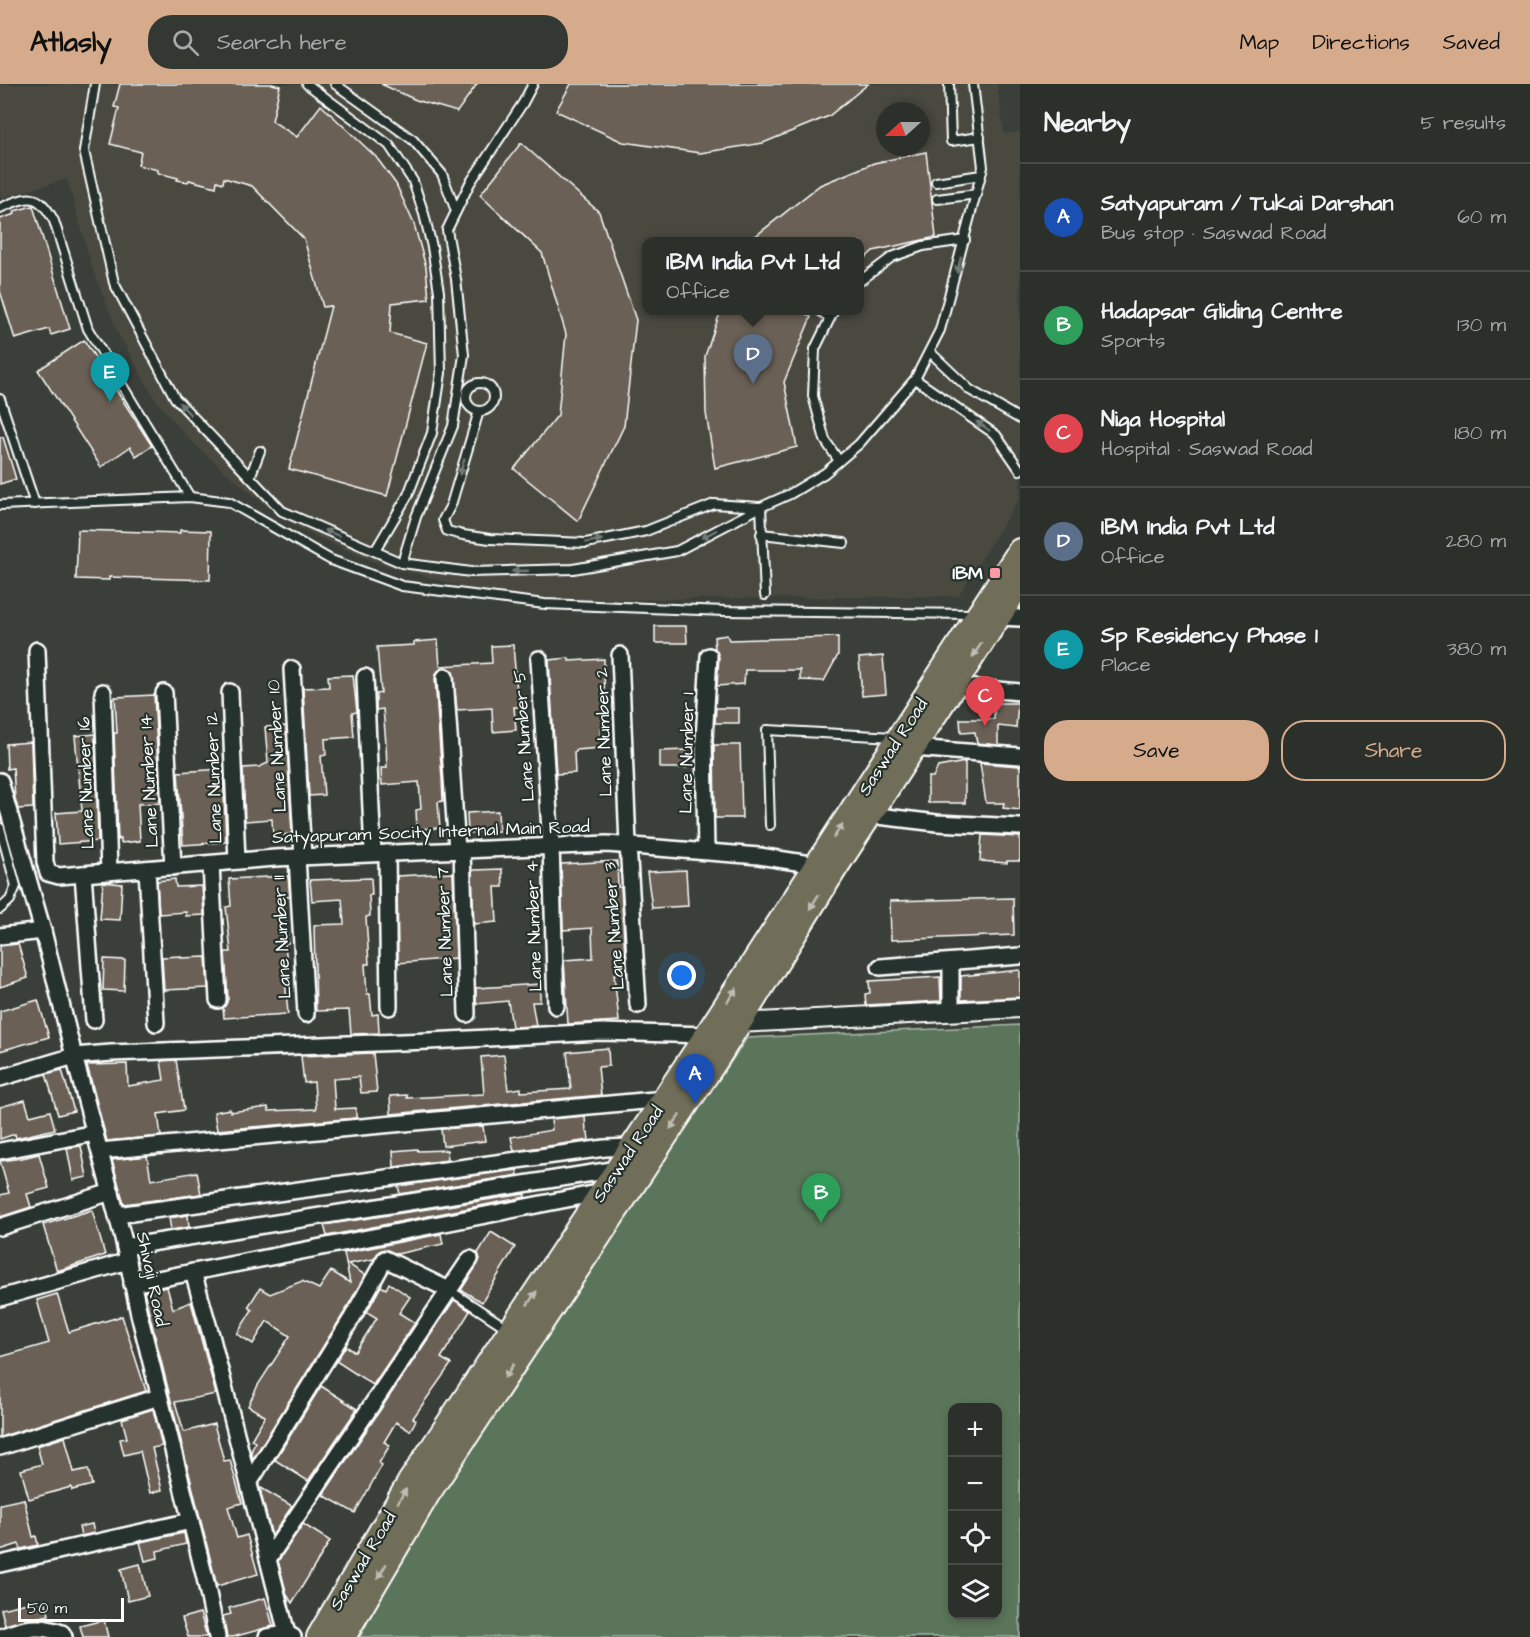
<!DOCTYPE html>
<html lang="en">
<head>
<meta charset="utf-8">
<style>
  :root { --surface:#2c302b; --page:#343833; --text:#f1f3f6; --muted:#a6a9a9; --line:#484b47; --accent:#d6ab8b }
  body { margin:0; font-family:"Architects Daughter",sans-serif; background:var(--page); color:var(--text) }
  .controls { position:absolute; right:18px; bottom:18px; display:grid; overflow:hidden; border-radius:12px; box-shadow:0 3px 9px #0003 }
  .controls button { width:54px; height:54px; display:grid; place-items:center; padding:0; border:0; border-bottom:2px solid var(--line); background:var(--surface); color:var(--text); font:30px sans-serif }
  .compass { position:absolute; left:876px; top:18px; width:54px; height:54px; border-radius:50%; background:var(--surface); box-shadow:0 3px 9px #0003; rotate:249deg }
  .scale { position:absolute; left:18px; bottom:15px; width:106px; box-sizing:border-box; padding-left:6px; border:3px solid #fff; border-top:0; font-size:16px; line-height:21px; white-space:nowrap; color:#fff; -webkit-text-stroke:4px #26332d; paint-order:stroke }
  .you { position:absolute; left:682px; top:892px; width:21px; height:21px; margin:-15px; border:4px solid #fff; border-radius:50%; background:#1a73e8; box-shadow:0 0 0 9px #1a73e833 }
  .badge { display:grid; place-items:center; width:39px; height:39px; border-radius:50%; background:var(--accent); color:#fff; font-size:20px; font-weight:700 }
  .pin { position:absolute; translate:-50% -50px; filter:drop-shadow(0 2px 3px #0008) }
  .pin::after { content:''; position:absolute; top:32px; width:21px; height:18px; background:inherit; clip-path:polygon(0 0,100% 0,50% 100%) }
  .popup { position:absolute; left:642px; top:153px; width:222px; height:78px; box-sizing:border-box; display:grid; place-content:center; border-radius:12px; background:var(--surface); filter:drop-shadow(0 2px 4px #0005); font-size:20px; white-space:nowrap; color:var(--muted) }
  .popup b { font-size:22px; color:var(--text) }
  .popup::after { content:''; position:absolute; left:50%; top:100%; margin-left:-12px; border:12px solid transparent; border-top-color:var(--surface) }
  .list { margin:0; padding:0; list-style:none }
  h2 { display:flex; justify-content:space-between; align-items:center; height:78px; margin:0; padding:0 24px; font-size:26px }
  h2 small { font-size:20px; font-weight:400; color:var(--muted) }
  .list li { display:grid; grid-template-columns:39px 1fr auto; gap:18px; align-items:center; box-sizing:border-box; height:108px; padding:0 24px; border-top:2px solid var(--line) }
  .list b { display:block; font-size:22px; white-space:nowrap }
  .list p { margin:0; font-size:20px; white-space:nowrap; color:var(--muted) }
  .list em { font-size:20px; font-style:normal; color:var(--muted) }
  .actions { display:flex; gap:12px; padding:18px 24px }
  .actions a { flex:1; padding:14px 0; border:2px solid var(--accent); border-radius:24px; text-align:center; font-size:21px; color:var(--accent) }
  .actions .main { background:var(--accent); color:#111 }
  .icon { flex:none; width:33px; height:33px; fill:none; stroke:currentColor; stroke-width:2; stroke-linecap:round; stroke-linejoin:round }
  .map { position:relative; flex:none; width:1020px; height:1553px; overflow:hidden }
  header { display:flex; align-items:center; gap:36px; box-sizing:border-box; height:84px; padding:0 30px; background:var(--accent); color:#111 }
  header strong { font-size:28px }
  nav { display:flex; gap:33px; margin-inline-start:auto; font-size:21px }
  .search { width:420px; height:54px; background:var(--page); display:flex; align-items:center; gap:15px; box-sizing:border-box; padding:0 21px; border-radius:24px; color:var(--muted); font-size:22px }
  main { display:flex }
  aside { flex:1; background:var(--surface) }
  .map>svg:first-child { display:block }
</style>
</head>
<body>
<header>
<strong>Atlasly</strong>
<div class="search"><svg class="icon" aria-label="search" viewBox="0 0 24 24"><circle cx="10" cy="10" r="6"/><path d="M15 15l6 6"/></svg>Search here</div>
<nav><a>Map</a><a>Directions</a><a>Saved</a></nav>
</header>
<main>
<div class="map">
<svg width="1020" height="1553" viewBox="0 0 1020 1553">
  <rect width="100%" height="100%" fill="#3a4039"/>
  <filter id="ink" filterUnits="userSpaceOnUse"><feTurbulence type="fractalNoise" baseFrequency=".0167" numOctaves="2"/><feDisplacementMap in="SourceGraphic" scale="12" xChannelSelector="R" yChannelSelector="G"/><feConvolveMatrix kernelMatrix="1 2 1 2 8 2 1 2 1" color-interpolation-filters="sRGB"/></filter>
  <g filter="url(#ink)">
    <path fill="#484a41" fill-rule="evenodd" d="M 0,0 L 997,0 L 1004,50 L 1020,48 L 1020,413 L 958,512 L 574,516 L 526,512 L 467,504 L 375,478 L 308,449 L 278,431 L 224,387 L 190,356 L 155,315 L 118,249 L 93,186 L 67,95 L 0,114 ZM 885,27 L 921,27 L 921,63 L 885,63 ZM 646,158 L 860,158 L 860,226 L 646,226 Z"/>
    <path fill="#5a745a" stroke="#acbaac" stroke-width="1.5" fill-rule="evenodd" d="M 1020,941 L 1020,1553 L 360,1553 L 427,1424 L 747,954 ZM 952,1324 L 998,1324 L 998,1530 L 952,1530 Z"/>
    <g fill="#6a6054" stroke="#fff" stroke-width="1.5">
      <polygon points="120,0 272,0 280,2 272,37 297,53 321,21 376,73 396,100 414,140 426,183 429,215 392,219 390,249 427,259 387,412 289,385 331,222 323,223 304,155 252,102 224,94 223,99 217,97 216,103 189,96 188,98 177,96 178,94 158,89 158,86 138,81 141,68 110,60 119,24 114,23"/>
      <polygon points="381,0 477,0 457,28 416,16"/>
      <polygon points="571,0 868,0 829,32 763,59 700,69 623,58 556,27"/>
      <polygon points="521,59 599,128 636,236 624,342 578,437 514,385 558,331 566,250 542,169 480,111"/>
      <polygon points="926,68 936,153 873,167 860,179 860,158 748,158 820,101 874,79"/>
      <polygon points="33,122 70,245 51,251 49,245 15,255 0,207 0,135 15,130 14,127"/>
      <polygon points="721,226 800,226 811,233 784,298 797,363 715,384 706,329 705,272"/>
      <polygon points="84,256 152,362 136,372 130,363 101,383 38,286"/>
      <polygon points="0,353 3,353 16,395 0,400"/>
      <polygon points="78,446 180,449 180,446 211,447 210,496 109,493 109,496 76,495"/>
      <polygon points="655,542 686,542 687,559 655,559"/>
      <polygon points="727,551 729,556 838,553 838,571 824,597 800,596 800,586 745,586 744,600 717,602 719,573 715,565 714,553"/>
      <polygon points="438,556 440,582 492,579 491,562 513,561 517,607 519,607 520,623 514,623 516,646 493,648 492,624 457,626 453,588 445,583 437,588 435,594 442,695 443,717 438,718 440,744 417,745 416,726 421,725 419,698 382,701 381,684 387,684 386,660 383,625 376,626 376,610 381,609 377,563 414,561 414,558"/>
      <polygon points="883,572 886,610 862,612 859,574"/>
      <polygon points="569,574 569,577 604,575 605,644 600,644 601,664 576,666 576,668 574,668 575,689 556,690 549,576"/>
      <polygon points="353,591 357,628 352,629 354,653 325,655 326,671 321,672 324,711 309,712 303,604 329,603 328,592"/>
      <polygon points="154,611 160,719 138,720 140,757 121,759 121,755 118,756 114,649 117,649 115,613"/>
      <polygon points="994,619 1018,619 1016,644 998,642 998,661 977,659 975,648 961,649 960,635 994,635"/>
      <polygon points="716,624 739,624 739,639 715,639"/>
      <polygon points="286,642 292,750 273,752 272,735 245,737 243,684 259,683 268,679 265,643"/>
      <polygon points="95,650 98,757 58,760 56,729 82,727 75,652"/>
      <polygon points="31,658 33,724 18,725 15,715 13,684 7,685 6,660"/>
      <polygon points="714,661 740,661 742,734 715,734"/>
      <polygon points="687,666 687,684 660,684 660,667"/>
      <polygon points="965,678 965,719 928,719 928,693 933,693 938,683"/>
      <polygon points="980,679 1020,682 1020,726 1003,724 1004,719 986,719"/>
      <polygon points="223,685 226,758 183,761 178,688"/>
      <polygon points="498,727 499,747 468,749 467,729"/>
      <polygon points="982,751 1020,753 1020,777 1007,777 1007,779 980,777"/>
      <polygon points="617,777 618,803 621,803 626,889 614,890 619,937 568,940 564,876 593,874 592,844 563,846 561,780"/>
      <polygon points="502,785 503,803 495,803 497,838 474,840 472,788 474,786"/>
      <polygon points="686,786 688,822 652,824 647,788"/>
      <polygon points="453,789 456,874 398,879 397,792"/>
      <polygon points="288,792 290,813 284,813 288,859 285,859 287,881 284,881 288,930 224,934 223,924 228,915 225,868 231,868 226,823 231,822 229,795"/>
      <polygon points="371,794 372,811 369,811 370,832 366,833 369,880 365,880 367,910 370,910 372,931 378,930 379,949 351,950 349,926 316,927 314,841 344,840 342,815 312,817 310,796"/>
      <polygon points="175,795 176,803 202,802 204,831 186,832 186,828 159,830 157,797"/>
      <polygon points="103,798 122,800 120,836 100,835"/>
      <polygon points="1013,814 1014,851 891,856 890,817"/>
      <polygon points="18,860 28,894 0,903 0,862"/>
      <polygon points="181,872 181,874 206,873 208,904 164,906 162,873"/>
      <polygon points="104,875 125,876 124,907 103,906"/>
      <polygon points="1020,886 1020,913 961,916 961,892"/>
      <polygon points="940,893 941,917 866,921 865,910 870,909 869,897"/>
      <polygon points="540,900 540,918 532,918 536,942 512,943 508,917 476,920 476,904"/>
      <polygon points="38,916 49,953 0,967 0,927"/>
      <polygon points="608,964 609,982 598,983 601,1011 391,1030 390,1012 407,1011 407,1014 484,1010 481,973 504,971 508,1006 521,1004 521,1008 571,1005 567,968"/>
      <polygon points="373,969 377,1008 361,1009 359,993 333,995 335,1025 356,1024 356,1034 217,1046 214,1028 230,1025 230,1028 268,1023 269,1027 316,1025 314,998 304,999 301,972"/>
      <polygon points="176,976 184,1026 158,1030 161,1052 107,1057 87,981 127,980 128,1002 164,996 161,977"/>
      <polygon points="62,986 74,1027 58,1031 46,990"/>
      <polygon points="25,1016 30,1032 50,1027 55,1045 16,1054 15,1050 0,1055 0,1023"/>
      <polygon points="585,1032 586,1048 588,1048 589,1056 514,1067 511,1053 552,1046 551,1035"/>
      <polygon points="483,1042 485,1057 443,1062 441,1045"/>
      <polygon points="81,1062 87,1093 73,1096 67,1064"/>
      <polygon points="417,1065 418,1067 447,1066 448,1076 394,1083 393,1067"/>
      <polygon points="39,1070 49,1104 27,1110 31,1123 0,1133 0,1111 9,1109 0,1077 22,1074"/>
      <polygon points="147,1072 151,1096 197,1088 201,1110 124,1120 112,1076"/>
      <polygon points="517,1086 518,1091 400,1110 398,1102"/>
      <polygon points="525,1110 525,1113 327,1152 324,1141"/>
      <polygon points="92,1126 105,1171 57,1187 43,1141"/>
      <polygon points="188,1131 189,1143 171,1146 169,1134"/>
      <polygon points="491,1148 515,1163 482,1218 461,1206 478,1180 480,1175 478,1169"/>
      <polygon points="441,1150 443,1160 397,1170 384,1165 379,1167 374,1175 348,1180 365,1191 344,1229 253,1375 251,1368 255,1358 251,1356 265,1332 248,1322 258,1301 290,1252 267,1237 253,1260 237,1250 252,1226 248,1223 260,1204 270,1210 302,1197 319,1205 331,1187 350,1199 344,1169"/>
      <polygon points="389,1199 410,1213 399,1229 415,1239 373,1301 336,1277 346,1262 355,1268 377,1234 367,1228 381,1202 386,1205"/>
      <polygon points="167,1203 173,1225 191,1218 216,1310 175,1318 184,1348 214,1340 224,1377 230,1376 242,1419 228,1423 237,1454 247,1451 258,1490 217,1502 144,1208"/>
      <polygon points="57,1210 69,1248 122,1232 146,1307 0,1353 0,1273 49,1259 37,1216"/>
      <polygon points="454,1216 470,1227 441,1274 451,1280 413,1334 416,1336 410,1347 396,1338 384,1358 390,1361 379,1379 382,1381 355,1429 323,1411"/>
      <polygon points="321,1302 357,1325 308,1397 275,1376"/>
      <polygon points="153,1325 162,1362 152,1364 162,1406 150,1409 140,1367 124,1371 120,1355 127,1354 122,1335"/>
      <polygon points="65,1353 74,1388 88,1385 92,1401 72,1406 71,1403 29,1415 21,1386 42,1380 37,1362"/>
      <polygon points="261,1404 292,1422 272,1452 261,1410"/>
      <polygon points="24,1415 33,1453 36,1452 38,1461 21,1465 19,1460 0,1466 0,1420"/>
      <polygon points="92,1440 94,1449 81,1452 79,1443"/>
      <polygon points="303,1440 330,1457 292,1519 287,1511 278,1477"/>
      <polygon points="184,1449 186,1460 157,1467 158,1474 145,1477 140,1458"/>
      <polygon points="140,1480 148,1512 128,1517 121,1485"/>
      <polygon points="265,1514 273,1542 233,1553 227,1553 223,1532 231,1530 229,1524"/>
      <polygon points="45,1515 49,1531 5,1541 1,1525"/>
      <polygon points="200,1529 207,1553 188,1553 182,1534"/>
      <polygon points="104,1536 108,1553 83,1553 80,1542"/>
    </g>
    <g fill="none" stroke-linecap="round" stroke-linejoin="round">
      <g stroke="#fff" stroke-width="12">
        <g id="service">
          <polyline points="95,0 84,67 114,199 175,314 282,427 402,479 471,488 573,485 677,467 761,423 790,410 825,389 859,360 915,295 940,246 983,83 973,0"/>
          <polyline points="307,0 389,61 413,97 424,130 432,163 439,208 441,289 432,349 408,411 375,467"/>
          <polyline points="335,0 413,56 442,90 456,127"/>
          <polyline points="949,0 951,57 980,53"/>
          <polyline points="936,98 981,91"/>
          <polyline points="937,115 977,110"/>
          <path d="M 0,124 C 28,112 38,107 54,137 L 88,245 L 190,413"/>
          <polyline points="860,197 892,173 923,162 965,156"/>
          <polyline points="819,226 830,234"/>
          <polyline points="834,226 815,265 813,312 825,356 839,377"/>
          <polyline points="930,268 970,306 1020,335"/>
          <polyline points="915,295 996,351 1020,386"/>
          <circle cx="480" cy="313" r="14"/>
          <polyline points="0,315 35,420"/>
          <polyline points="479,327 451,421 443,436 447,447 463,451 490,455 586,459 646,447 714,420 759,423"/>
          <polyline points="250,393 260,367"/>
          <polyline points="0,421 190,413 229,418 331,476 402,502 545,520 725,527 974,530"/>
          <polyline points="761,423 765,511"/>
          <polyline points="761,450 844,459"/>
          <polyline points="402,479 416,433 453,342 464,271 456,195 447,146 470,99 523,19 533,0"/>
          <polyline points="770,741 767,646 894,653"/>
          <polyline points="0,744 16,802 10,816 0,825"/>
          <polyline points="449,1206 507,1244"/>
        </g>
      </g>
      <g stroke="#fff" stroke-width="20">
        <g id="minor">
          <polyline points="999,533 1020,534"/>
          <polyline points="37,566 45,778 48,789 59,792 275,774 607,760 759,772 816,781"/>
          <polyline points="620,571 628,760 638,921"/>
          <polyline points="539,575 551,762 556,922"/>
          <polyline points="292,585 303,773"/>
          <polyline points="365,593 373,769"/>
          <polyline points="445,593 457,766"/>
          <polyline points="953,602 1020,608"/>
          <polyline points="103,608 109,788"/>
          <polyline points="230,608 237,777"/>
          <polyline points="164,609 173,783"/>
          <polyline points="913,664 1020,672"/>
          <polyline points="0,697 43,847 74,972 123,1154 139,1230 205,1494 217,1553"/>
          <polyline points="869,731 937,739 1020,743"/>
          <polyline points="462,766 467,930"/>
          <polyline points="706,767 704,656 709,572"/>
          <polyline points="387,769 389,923"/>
          <polyline points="297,773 306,930"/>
          <polyline points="211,780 218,916"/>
          <polyline points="147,785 156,939"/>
          <polyline points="83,790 94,936"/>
          <polyline points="0,852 43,847"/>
          <polyline points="951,879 951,928"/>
          <polyline points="880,883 1020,872"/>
          <polyline points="0,994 74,972 111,969 429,957 601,948 707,951"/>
          <polyline points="0,1067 95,1049"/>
          <polyline points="100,1067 665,1015"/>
          <polyline points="117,1131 605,1064 632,1063"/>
          <polyline points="0,1143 111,1108"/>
          <polyline points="125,1163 618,1085"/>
          <polyline points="193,1188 211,1251 287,1550 285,1553"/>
          <polyline points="132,1200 603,1108"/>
          <polyline points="0,1214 128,1177"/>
          <polyline points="0,1363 159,1313"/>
          <polyline points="249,1399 352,1234 385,1175 449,1206"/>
          <polyline points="268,1475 470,1175"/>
          <polyline points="0,1480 191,1437"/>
          <path d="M 1,1553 C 23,1544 39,1540 62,1549 L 64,1553"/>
          <polyline points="267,1553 287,1550 293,1553"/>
        </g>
      </g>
      <g stroke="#fff" stroke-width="22">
        <polyline id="tertiary" points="739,939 1020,924"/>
      </g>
      <g stroke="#fff" stroke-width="28">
        <g id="trunk">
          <polyline points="319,1553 410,1398 707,951 1020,467"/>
          <polyline points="343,1553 428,1409 719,971 835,784 1020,499"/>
        </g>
      </g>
      <use href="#service" stroke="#26332d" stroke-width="8"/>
      <use href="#minor" stroke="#26332d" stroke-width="15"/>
      <use href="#tertiary" stroke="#26332d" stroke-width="18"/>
      <use href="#trunk" stroke="#706e59" stroke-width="24"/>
    </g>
    <defs><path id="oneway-solid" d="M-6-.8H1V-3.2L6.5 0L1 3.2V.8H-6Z" transform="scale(1.5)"/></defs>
    <g fill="#727a76">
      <use href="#oneway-solid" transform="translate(959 181) rotate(104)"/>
      <use href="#oneway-solid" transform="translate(185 325) rotate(-133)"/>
      <use href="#oneway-solid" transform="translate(983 342) rotate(-145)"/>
      <use href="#oneway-solid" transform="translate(462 383) rotate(107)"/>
      <use href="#oneway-solid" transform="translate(332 449) rotate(-157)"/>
      <use href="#oneway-solid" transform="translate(709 450) rotate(152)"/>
      <use href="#oneway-solid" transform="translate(594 457) rotate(-10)"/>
      <use href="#oneway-solid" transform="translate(520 487) rotate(178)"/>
    </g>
    <g fill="#bfbeb4">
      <use href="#oneway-solid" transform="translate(977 566) rotate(123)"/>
      <use href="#oneway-solid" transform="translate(838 747) rotate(-57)"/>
      <use href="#oneway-solid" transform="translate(814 818) rotate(122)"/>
      <use href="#oneway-solid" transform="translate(732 911) rotate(-57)"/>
      <use href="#oneway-solid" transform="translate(675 1038) rotate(124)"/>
      <use href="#oneway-solid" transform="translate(532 1214) rotate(-56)"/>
      <use href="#oneway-solid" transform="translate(509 1287) rotate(124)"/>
      <use href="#oneway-solid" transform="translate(402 1412) rotate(-59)"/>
      <use href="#oneway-solid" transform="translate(382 1487) rotate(121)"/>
    </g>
  </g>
  <rect fill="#ff9aa2" stroke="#26332d" stroke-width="2" x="989" y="483" width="12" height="12" rx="3"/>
  <g text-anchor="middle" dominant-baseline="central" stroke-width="4.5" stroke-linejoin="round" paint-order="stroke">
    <g font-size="18" font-weight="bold" fill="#fff" stroke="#26332d" text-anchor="end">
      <text x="983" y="489">IBM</text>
    </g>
    <g font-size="18" fill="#fff" stroke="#26332d">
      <text transform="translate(604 648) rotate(-92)">Lane Number 2</text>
      <text transform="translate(524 652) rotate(-94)">Lane Number 5</text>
      <text transform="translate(277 662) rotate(-93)">Lane Number 10</text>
      <text transform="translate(893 663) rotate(-57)">Saswad Road</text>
      <text transform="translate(687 669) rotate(-89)">Lane Number 1</text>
      <text transform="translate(214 694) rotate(-92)">Lane Number 12</text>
      <text transform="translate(149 697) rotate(-93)">Lane Number 14</text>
      <text transform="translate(86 699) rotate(-92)">Lane Number 16</text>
      <text transform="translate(431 748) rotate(-2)">Satyapuram Socity Internal Main Road</text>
      <text transform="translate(534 842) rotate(-92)">Lane Number 4</text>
      <text transform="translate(614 842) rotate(-94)">Lane Number 3</text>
      <text transform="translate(445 848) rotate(-92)">Lane Number 7</text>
      <text transform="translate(282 853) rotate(-93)">Lane Number 11</text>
      <text transform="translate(628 1070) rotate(-56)">Saswad Road</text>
      <text transform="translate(152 1195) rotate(78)">Shivaji Road</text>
      <text transform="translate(363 1477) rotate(-59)">Saswad Road</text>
    </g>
  </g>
</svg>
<div class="controls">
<button>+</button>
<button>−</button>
<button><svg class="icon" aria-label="locate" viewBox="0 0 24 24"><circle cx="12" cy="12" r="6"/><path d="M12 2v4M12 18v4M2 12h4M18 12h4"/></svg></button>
<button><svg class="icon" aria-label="layers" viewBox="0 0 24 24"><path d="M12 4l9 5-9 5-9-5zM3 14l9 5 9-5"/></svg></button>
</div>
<svg class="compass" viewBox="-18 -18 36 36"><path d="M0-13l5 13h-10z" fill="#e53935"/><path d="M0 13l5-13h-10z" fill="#a6a9a9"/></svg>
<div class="scale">50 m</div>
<div class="you"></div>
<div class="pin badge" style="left:695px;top:1020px;background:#1a4fb4">A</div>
<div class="pin badge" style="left:821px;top:1139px;background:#2e9e5b">B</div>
<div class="pin badge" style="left:985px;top:642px;background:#e0444e">C</div>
<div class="pin badge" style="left:753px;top:300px;background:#5c6f8a">D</div>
<div class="popup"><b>IBM India Pvt Ltd</b>Office</div>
<div class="pin badge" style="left:110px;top:318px;background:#0f9aa8">E</div>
</div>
<aside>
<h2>Nearby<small>5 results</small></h2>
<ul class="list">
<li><span class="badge" style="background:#1a4fb4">A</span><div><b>Satyapuram / Tukai Darshan</b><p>Bus stop · Saswad Road</p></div><em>60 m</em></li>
<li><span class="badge" style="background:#2e9e5b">B</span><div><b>Hadapsar Gliding Centre</b><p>Sports</p></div><em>130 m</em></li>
<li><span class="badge" style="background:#e0444e">C</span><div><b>Niga Hospital</b><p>Hospital · Saswad Road</p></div><em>180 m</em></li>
<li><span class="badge" style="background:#5c6f8a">D</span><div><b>IBM India Pvt Ltd</b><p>Office</p></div><em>280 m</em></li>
<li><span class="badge" style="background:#0f9aa8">E</span><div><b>Sp Residency Phase 1</b><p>Place</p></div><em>380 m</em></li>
</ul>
<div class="actions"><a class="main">Save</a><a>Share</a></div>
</aside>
</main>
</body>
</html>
